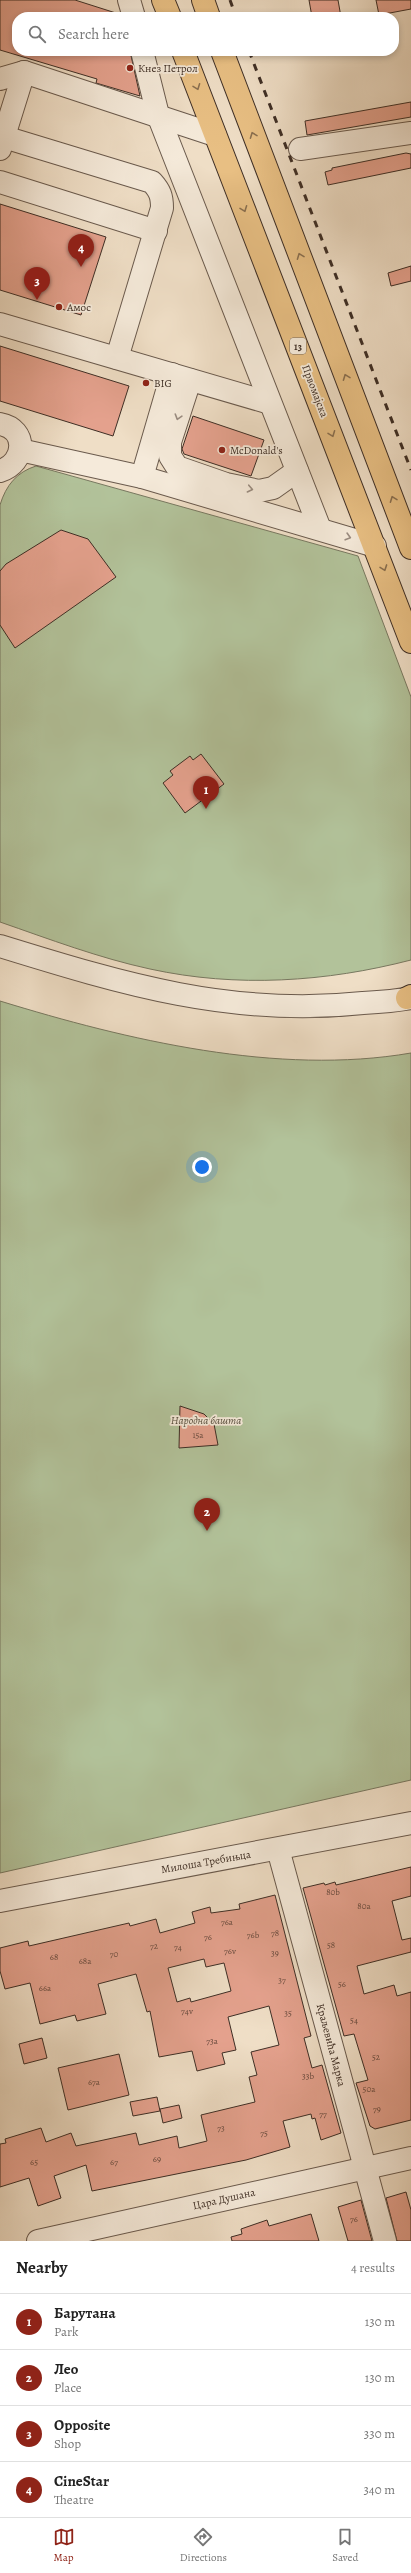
<!DOCTYPE html>
<html lang="en">
<head>
<meta charset="utf-8">
<style>
  :root { --surface:#fff; --page:#f2f2f2; --text:#222; --muted:#767676; --line:#e0e0e0; --accent:#8f2418 }
  body { margin:0; font-family:Alegreya,serif; background:var(--page); color:var(--text) }
  .you { position:absolute; left:202px; top:1167px; width:14px; height:14px; margin:-10px; border:3px solid #fff; border-radius:50%; background:#1a73e8; box-shadow:0 0 0 6px #1a73e833 }
  .badge { display:grid; place-items:center; width:26px; height:26px; border-radius:50%; background:var(--accent); color:#fff; font-size:13px; font-weight:700 }
  .pin { position:absolute; translate:-50% -33px; filter:drop-shadow(0 1px 2px #0008) }
  .pin::after { content:''; position:absolute; top:21px; width:14px; height:12px; background:inherit; clip-path:polygon(0 0,100% 0,50% 100%) }
  .list { margin:0; padding:0; list-style:none }
  h2 { display:flex; justify-content:space-between; align-items:center; height:52px; margin:0; padding:0 16px; font-size:17px }
  h2 small { font-size:13px; font-weight:400; color:var(--muted) }
  .list li { display:grid; grid-template-columns:26px 1fr auto; gap:12px; align-items:center; box-sizing:border-box; height:56px; padding:0 16px; border-top:1px solid var(--line) }
  .list b { display:block; font-size:15px; white-space:nowrap }
  .list p { margin:0; font-size:13px; white-space:nowrap; color:var(--muted) }
  .list em { font-size:13px; font-style:normal; color:var(--muted) }
  .icon { flex:none; width:22px; height:22px; fill:none; stroke:currentColor; stroke-width:2; stroke-linecap:round; stroke-linejoin:round }
  .map { position:relative; flex:none; width:411px; height:2241px; overflow:hidden }
  .search { position:absolute; background:var(--surface); box-shadow:0 2px 6px #0003; left:12px; right:12px; top:12px; height:44px; display:flex; align-items:center; gap:10px; box-sizing:border-box; padding:0 14px; border-radius:16px; color:var(--muted); font-size:15px }
  .sheet { height:276px; background:var(--surface) }
  nav { display:flex; justify-content:space-around; align-items:center; box-sizing:border-box; height:56px; border-top:1px solid var(--line); background:var(--surface); font-size:11px; color:var(--muted) }
  nav a { display:grid; justify-items:center; gap:2px }
  nav .on { color:var(--accent) }
  .map>svg:first-child { display:block }
</style>
</head>
<body>
<div class="map">
<svg width="411" height="2241" viewBox="0 0 411 2241">
  <rect width="100%" height="100%" fill="#efdec6"/>
  <filter id="stains"><feTurbulence type="fractalNoise" baseFrequency=".005" numOctaves="4"/><feColorMatrix values="0 0 0 0 .2 0 0 0 0 .09 0 0 0 0 .02 0 0 0 .5 -.17"/></filter>
  <radialGradient id="worn" r=".72"><stop offset=".6" stop-color="#630" stop-opacity="0"/><stop offset="1" stop-color="#630" stop-opacity=".3"/></radialGradient>
  <g fill="#b2c29a" stroke="#787860">
    <path d="M 36,466 L 358,556 L 411,697 L 411,960 C 326,982 237,988 150,969 C 99,958 49,939 0,922 L 0,505 C 6,485 17,472 36,466 Z"/>
    <path d="M 0,1001 C 127,1040 278,1076 411,1053 L 411,1780 L 0,1873 Z"/>
  </g>
  <g fill="#e4a18d" stroke="#3e2e25" fill-rule="evenodd">
    <polygon points="0,0 75,0 119,14 118,17 17,17 17,51 130,51 140,96 96,83 97,79 0,50"/>
    <polygon points="309,0 338,0 341,17 312,17"/>
    <polygon points="376,0 411,0 411,9 379,15"/>
    <polygon points="411,102 411,117 307,135 305,121"/>
    <polygon points="406,153 411,154 411,168 328,185 325,172 332,170 332,168"/>
    <polygon points="0,204 106,237 81,315 0,290"/>
    <polygon points="411,266 411,281 391,286 388,273"/>
    <polygon points="0,346 129,386 113,436 0,401"/>
    <polygon points="193,416 264,440 251,476 184,454 182,449"/>
    <polygon points="61,530 88,539 116,577 15,648 0,625 0,571 6,564"/>
    <polygon points="201,754 224,784 185,813 163,783 173,775 170,771 190,756 193,760"/>
    <polygon points="180,1406 204,1414 214,1424 218,1445 179,1448"/>
    <polygon points="411,1867 411,1896 392,1901 402,1940 411,1938 411,1952 357,1966 364,1994 394,1985 397,1996 411,1992 411,2120 375,2129 370,2126 356,2083 368,2080 354,2034 344,2036 303,1888 324,1883 325,1885 335,1882 336,1885"/>
    <path d="M 275,1895 L 311,2036 L 304,2038 L 312,2068 L 322,2065 L 341,2133 L 321,2140 L 315,2118 L 312,2119 L 311,2114 L 283,2121 L 290,2147 L 246,2160 L 92,2191 L 86,2165 L 54,2176 L 61,2198 L 38,2206 L 29,2178 L 0,2187 L 0,2144 L 6,2143 L 5,2139 L 41,2128 L 46,2142 L 71,2133 L 76,2146 L 136,2133 L 139,2145 L 177,2136 L 179,2148 L 207,2141 L 201,2115 L 255,2102 L 249,2077 L 257,2075 L 251,2052 L 279,2045 L 269,2006 L 228,2017 L 236,2050 L 222,2053 L 225,2064 L 197,2071 L 192,2051 L 159,2057 L 150,2011 L 147,2012 L 136,1974 L 98,1984 L 106,2014 L 77,2021 L 75,2015 L 40,2024 L 30,1983 L 5,1989 L 0,1971 L 0,1948 L 28,1941 L 29,1946 L 129,1923 L 130,1926 L 156,1919 L 160,1933 L 195,1923 L 192,1912 L 210,1907 L 211,1913 L 240,1909 L 239,1904 ZM 204,1959 L 206,1967 L 224,1963 L 231,1991 L 191,2002 L 190,1998 L 177,2002 L 168,1968 Z"/>
    <polygon points="42,2038 47,2058 24,2064 19,2044"/>
    <polygon points="119,2054 129,2095 68,2110 58,2068"/>
    <polygon points="157,2097 160,2111 133,2116 130,2102"/>
    <polygon points="179,2105 182,2118 163,2123 160,2109"/>
    <polygon points="406,2192 411,2210 411,2241 397,2241 386,2198"/>
    <polygon points="361,2200 372,2241 348,2241 338,2207"/>
    <polygon points="311,2214 319,2241 232,2241 231,2237 242,2234 241,2229 267,2220 269,2226"/>
  </g>
  <g fill="none" stroke-linecap="round" stroke-linejoin="round">
    <g stroke="#6a5a4d" stroke-width="24">
      <g id="minor">
        <polyline points="129,0 134,17"/>
        <polyline points="142,51 158,115 320,529"/>
        <polyline points="0,79 24,72 215,135"/>
        <path d="M 4,137 L 152,182 C 160,191 162,196 162,208 L 117,358"/>
        <polyline points="0,149 24,72"/>
        <polyline points="300,149 411,133"/>
        <polyline points="0,182 156,231"/>
        <polyline points="0,324 270,403"/>
        <polyline points="190,380 170,442 170,456 177,467 226,484 259,491 273,488 297,471"/>
        <path d="M 0,424 C 28,429 26,463 0,471"/>
        <polyline points="20,450 142,477 375,546"/>
        <polyline points="142,477 172,374"/>
        <path d="M 0,946 C 123,984 232,1017 363,1003 C 379,1002 395,1001 411,998"/>
        <polyline points="278,1849 385,2241"/>
        <polyline points="0,1901 411,1823"/>
        <polyline points="38,2241 411,2158"/>
      </g>
    </g>
    <g stroke="#3e2e25" stroke-width="24">
      <g id="major">
        <polyline points="163,0 170,17"/>
        <polyline points="203,0 209,17"/>
        <polyline points="183,51 411,642"/>
        <polyline points="222,51 411,548"/>
        <polyline points="407,998 411,996"/>
      </g>
    </g>
    <use href="#minor" stroke="#f5eada" stroke-width="22"/>
    <use href="#major" stroke="#e8bf83" stroke-width="22"/>
    <g stroke="#3e2e25" stroke-width="3" stroke-dasharray="7 7" stroke-linecap="butt">
      <polyline points="230,0 236,17"/>
      <polyline points="249,51 411,470"/>
    </g>
  </g>
  <defs><path id="oneway-chevron" d="M-2-3.5L2.5 0L-2 3.5" fill="none" stroke-width="1.6" stroke-linecap="round" stroke-linejoin="round"/></defs>
  <g stroke="#8a6f4f">
    <use href="#oneway-chevron" transform="translate(197 87) rotate(69)"/>
    <use href="#oneway-chevron" transform="translate(253 135) rotate(-111)"/>
    <use href="#oneway-chevron" transform="translate(244 209) rotate(69)"/>
    <use href="#oneway-chevron" transform="translate(300 256) rotate(-111)"/>
    <use href="#oneway-chevron" transform="translate(346 377) rotate(-111)"/>
    <use href="#oneway-chevron" transform="translate(332 434) rotate(69)"/>
    <use href="#oneway-chevron" transform="translate(393 499) rotate(-111)"/>
    <use href="#oneway-chevron" transform="translate(384 568) rotate(70)"/>
  </g>
  <g stroke="#9a8c80">
    <use href="#oneway-chevron" transform="translate(178 417) rotate(107)"/>
    <use href="#oneway-chevron" transform="translate(250 489) rotate(12)"/>
    <use href="#oneway-chevron" transform="translate(348 537) rotate(16)"/>
  </g>
  <g fill="#8f2418" stroke="#f5eada" stroke-width="1.5">
    <circle cx="130" cy="68" r="4"/>
    <circle cx="59" cy="307" r="4"/>
    <circle cx="146" cy="383" r="4"/>
    <circle cx="222" cy="450" r="4"/>
  </g>
  <g text-anchor="middle" dominant-baseline="central" stroke-width="3.5" stroke-linejoin="round" paint-order="stroke">
    <g font-size="9" fill="#684b3f">
      <text x="198" y="1435">15a</text>
      <text x="333" y="1892">80b</text>
      <text x="364" y="1906">80a</text>
      <text x="227" y="1922">76a</text>
      <text x="275" y="1933">78</text>
      <text x="253" y="1935">76b</text>
      <text x="208" y="1937">76</text>
      <text x="331" y="1945">58</text>
      <text x="154" y="1946">72</text>
      <text x="178" y="1947">74</text>
      <text x="230" y="1951">76v</text>
      <text x="275" y="1953">39</text>
      <text x="114" y="1954">70</text>
      <text x="54" y="1957">68</text>
      <text x="85" y="1961">68a</text>
      <text x="282" y="1980">37</text>
      <text x="342" y="1984">56</text>
      <text x="45" y="1988">66a</text>
      <text x="187" y="2011">74v</text>
      <text x="288" y="2013">35</text>
      <text x="354" y="2020">54</text>
      <text x="212" y="2041">73a</text>
      <text x="376" y="2057">52</text>
      <text x="308" y="2076">33b</text>
      <text x="94" y="2082">67a</text>
      <text x="369" y="2089">50a</text>
      <text x="377" y="2109">79</text>
      <text x="323" y="2114">77</text>
      <text x="221" y="2128">73</text>
      <text x="264" y="2133">75</text>
      <text x="157" y="2159">69</text>
      <text x="34" y="2162">65</text>
      <text x="114" y="2162">67</text>
      <text x="354" y="2219">76</text>
    </g>
    <rect fill="#f5eada" stroke="#75665b" stroke-width="1" x="290" y="338" width="16" height="16" rx="3"/>
    <g font-size="10" font-weight="bold" fill="#3e2e25">
      <text x="298" y="346">13</text>
    </g>
    <g font-size="11" fill="#3e2e25" stroke="#f5eada" text-anchor="start">
      <text x="138" y="68">Кнез Петрол</text>
      <text x="67" y="307">Амос</text>
      <text x="154" y="383">BIG</text>
      <text x="230" y="450">McDonald's</text>
    </g>
    <g font-size="11" fill="#3e2e25" stroke="#f5eada">
      <text transform="translate(315 391) rotate(69)">Првомајска</text>
      <text transform="translate(206 1862) rotate(-10)">Милоша Требињца</text>
      <text transform="translate(331 2045) rotate(75)">Краљевића Марка</text>
      <text transform="translate(224 2199) rotate(-13)">Цара Душана</text>
    </g>
    <g font-size="11" font-style="italic" fill="#554c3c" stroke="#f5eada">
      <text x="206" y="1420">Народна башта</text>
    </g>
  </g>
  <rect width="100%" height="100%" filter="url(#stains)"/>
  <rect width="100%" height="100%" fill="url(#worn)"/>
</svg>
<div class="you"></div>
<div class="pin badge" style="left:206px;top:809px">1</div>
<div class="pin badge" style="left:207px;top:1531px">2</div>
<div class="pin badge" style="left:37px;top:300px">3</div>
<div class="pin badge" style="left:81px;top:267px">4</div>
<div class="search"><svg class="icon" aria-label="search" viewBox="0 0 24 24"><circle cx="10" cy="10" r="6"/><path d="M15 15l6 6"/></svg>Search here</div>
</div>
<section class="sheet">
<h2>Nearby<small>4 results</small></h2>
<ul class="list">
<li><span class="badge">1</span><div><b>Барутана</b><p>Park</p></div><em>130 m</em></li>
<li><span class="badge">2</span><div><b>Лео</b><p>Place</p></div><em>130 m</em></li>
<li><span class="badge">3</span><div><b>Opposite</b><p>Shop</p></div><em>330 m</em></li>
<li><span class="badge">4</span><div><b>CineStar</b><p>Theatre</p></div><em>340 m</em></li>
</ul>
</section>
<nav>
<a class="on"><svg class="icon" aria-label="map" viewBox="0 0 24 24"><path d="M3 6l6-2 6 2 6-2v14l-6 2-6-2-6 2zM9 4v14M15 6v14"/></svg>Map</a>
<a><svg class="icon" aria-label="directions" viewBox="0 0 24 24"><path d="M12 3l9 9-9 9-9-9zM9 14v-3h6M13 9l2 2-2 2"/></svg>Directions</a>
<a><svg class="icon" aria-label="saved" viewBox="0 0 24 24"><path d="M7 4h10v16l-5-4-5 4z"/></svg>Saved</a>
</nav>
</body>
</html>
